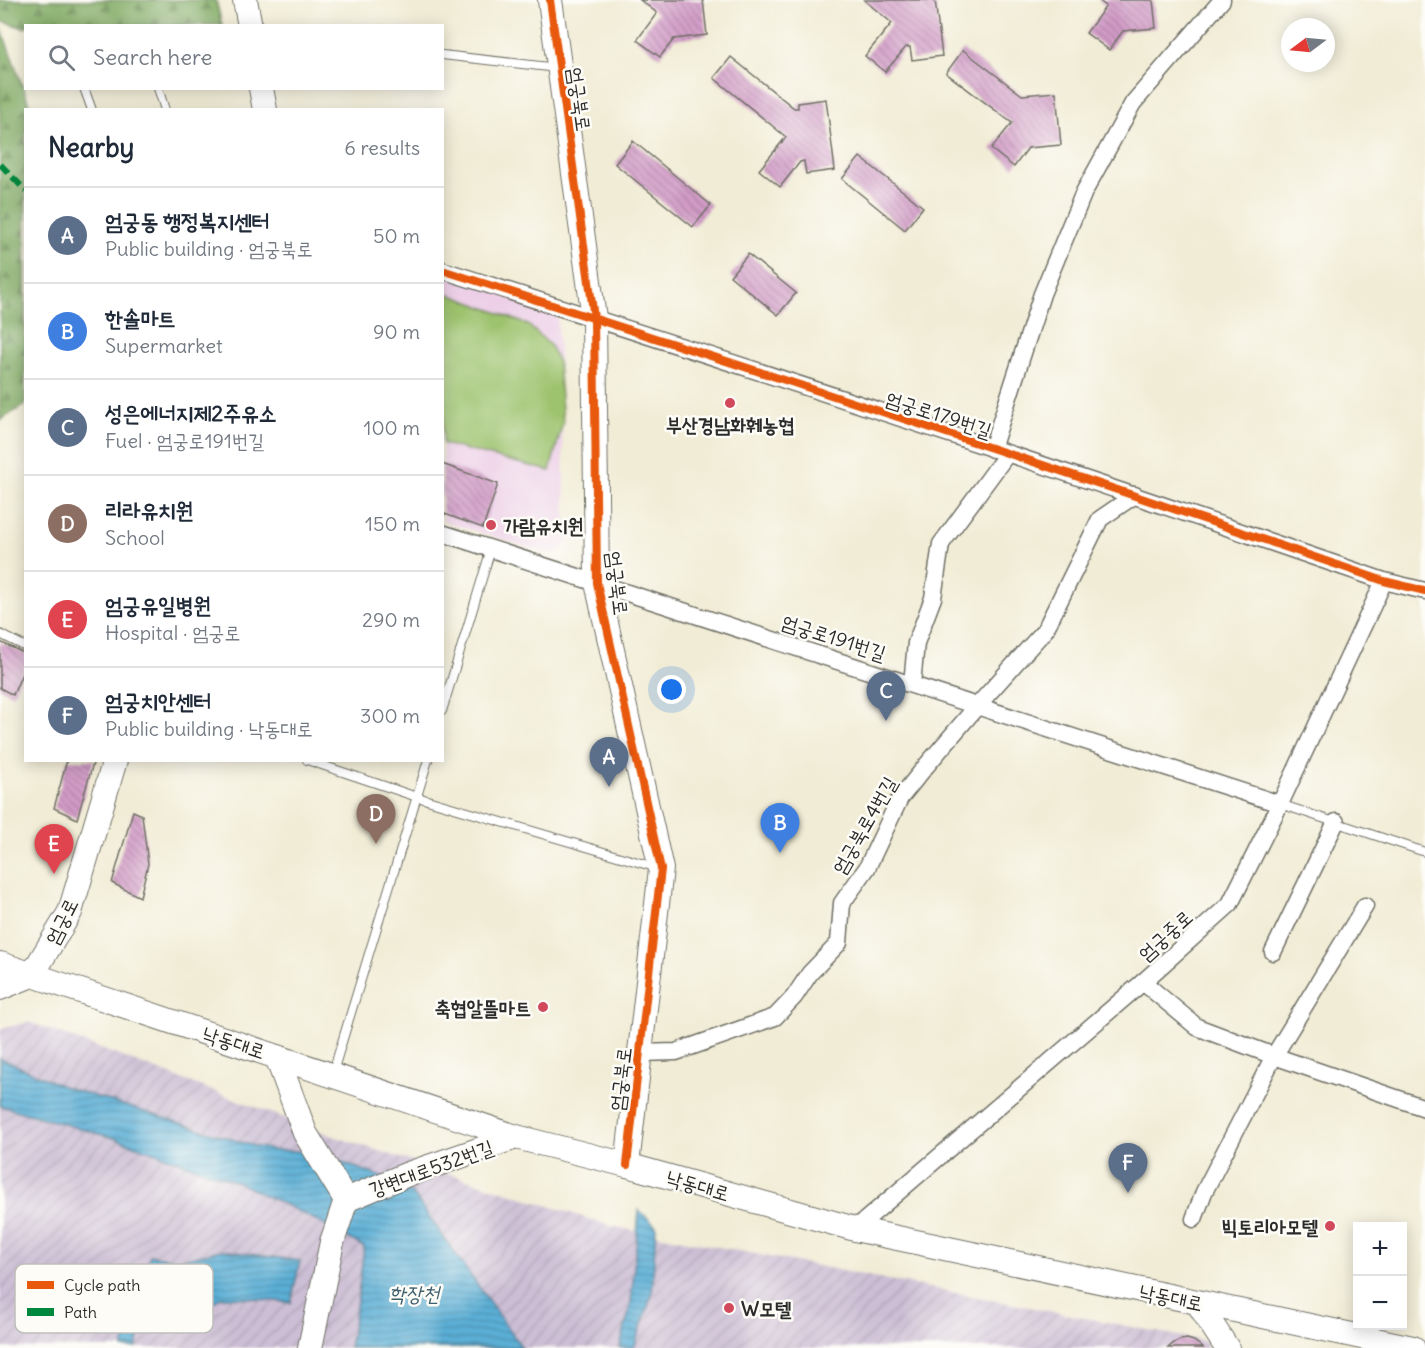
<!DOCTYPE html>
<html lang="en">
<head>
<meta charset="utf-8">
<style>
  :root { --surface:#fff; --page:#f6f6f7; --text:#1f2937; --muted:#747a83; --line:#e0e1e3; --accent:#0b8043 }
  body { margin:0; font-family:Delius,"Poor Story",sans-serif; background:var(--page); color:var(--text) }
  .controls { position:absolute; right:18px; bottom:18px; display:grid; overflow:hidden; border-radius:0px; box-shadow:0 3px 15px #0003 }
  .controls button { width:54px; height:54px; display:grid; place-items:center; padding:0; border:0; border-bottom:2px solid var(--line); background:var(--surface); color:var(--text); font:30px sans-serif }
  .compass { position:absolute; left:1281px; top:18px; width:54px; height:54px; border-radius:50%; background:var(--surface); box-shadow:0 3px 15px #0003; rotate:254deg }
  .you { position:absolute; left:672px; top:690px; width:21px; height:21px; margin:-15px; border:4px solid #fff; border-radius:50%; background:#1a73e8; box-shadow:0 0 0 9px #1a73e833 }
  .badge { display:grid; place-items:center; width:39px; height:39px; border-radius:50%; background:var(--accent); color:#fff; font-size:20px; font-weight:700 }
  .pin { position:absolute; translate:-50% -50px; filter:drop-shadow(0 2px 3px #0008) }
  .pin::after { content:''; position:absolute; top:32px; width:21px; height:18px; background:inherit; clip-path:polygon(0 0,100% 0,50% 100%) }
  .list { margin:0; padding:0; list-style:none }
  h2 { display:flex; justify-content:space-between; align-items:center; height:78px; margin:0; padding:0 24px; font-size:26px }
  h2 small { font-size:20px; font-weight:400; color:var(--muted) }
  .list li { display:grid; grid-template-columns:39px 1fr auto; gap:18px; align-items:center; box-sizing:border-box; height:96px; padding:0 24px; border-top:2px solid var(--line) }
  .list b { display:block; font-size:22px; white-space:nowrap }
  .list p { margin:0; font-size:20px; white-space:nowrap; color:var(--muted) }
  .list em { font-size:20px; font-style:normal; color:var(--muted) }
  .icon { flex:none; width:33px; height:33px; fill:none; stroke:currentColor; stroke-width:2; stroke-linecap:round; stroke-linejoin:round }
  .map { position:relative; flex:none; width:1425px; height:1348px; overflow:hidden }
  .search { position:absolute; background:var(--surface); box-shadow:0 3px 15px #0003; left:24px; top:24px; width:420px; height:66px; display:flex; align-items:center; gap:15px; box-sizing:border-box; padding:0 21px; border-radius:0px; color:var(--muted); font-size:22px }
  .panel { position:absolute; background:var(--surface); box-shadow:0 3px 15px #0003; left:24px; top:108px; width:420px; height:654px; border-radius:0px }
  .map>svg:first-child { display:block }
</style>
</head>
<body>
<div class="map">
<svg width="1425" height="1348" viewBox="0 0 1425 1348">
  <defs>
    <pattern id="industrial-furrows" width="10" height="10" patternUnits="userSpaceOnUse" patternTransform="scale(1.5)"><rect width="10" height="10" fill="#ccbed4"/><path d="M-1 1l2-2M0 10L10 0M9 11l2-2" fill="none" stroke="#afa3b6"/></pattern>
    <pattern id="forest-firs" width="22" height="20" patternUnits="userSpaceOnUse" patternTransform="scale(1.5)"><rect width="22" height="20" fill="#7ea961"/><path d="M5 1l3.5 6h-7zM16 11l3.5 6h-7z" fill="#678a50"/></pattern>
    <pattern id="water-rules" width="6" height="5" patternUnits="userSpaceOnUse" patternTransform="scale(1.5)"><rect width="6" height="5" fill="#5bafd6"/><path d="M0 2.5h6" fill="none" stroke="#4b8fae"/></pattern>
    <pattern id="building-back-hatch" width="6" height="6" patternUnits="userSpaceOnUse" patternTransform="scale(1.5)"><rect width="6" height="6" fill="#d29bc7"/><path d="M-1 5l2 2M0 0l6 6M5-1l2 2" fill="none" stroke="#ab7fa2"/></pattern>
  </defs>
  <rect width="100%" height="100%" fill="#fdfcf7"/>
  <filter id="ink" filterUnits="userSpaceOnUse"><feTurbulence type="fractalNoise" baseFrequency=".0167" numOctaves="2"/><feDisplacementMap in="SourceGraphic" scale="12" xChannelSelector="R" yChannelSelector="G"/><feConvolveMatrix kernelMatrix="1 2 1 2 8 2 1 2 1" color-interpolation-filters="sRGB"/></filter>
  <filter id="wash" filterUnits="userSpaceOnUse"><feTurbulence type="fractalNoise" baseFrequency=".008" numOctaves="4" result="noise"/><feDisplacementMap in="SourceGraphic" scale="24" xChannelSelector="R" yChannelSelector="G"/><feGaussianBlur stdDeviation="1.35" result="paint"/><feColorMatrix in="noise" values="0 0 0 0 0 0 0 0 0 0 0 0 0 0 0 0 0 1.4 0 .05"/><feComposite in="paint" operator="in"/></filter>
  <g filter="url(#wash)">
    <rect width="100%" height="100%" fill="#f1ecd5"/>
    <polygon fill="#edd0e8" points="442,274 557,310 567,545 552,555 443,521"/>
    <polygon fill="url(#industrial-furrows)" points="29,1022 333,1136 611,1226 1204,1341 1208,1348 0,1348 0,1029"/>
    <g fill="url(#forest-firs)" stroke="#546a46" stroke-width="1.5">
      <polygon points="0,0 216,0 222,25 26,26 25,28 0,21"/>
      <polygon points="0,25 31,109 26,110 25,405 0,420"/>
    </g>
    <polygon fill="#9dc36e" stroke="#64774c" stroke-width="1.5" points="443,292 494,311 528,325 550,345 558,362 563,422 550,471 443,444"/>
    <g fill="url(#water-rules)" stroke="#436d80" stroke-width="1.5">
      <polygon points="0,1058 62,1086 257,1147 274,1150 298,1151 341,1162 379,1176 413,1194 522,1348 349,1348 358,1295 364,1247 308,1216 237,1182 114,1138 0,1106"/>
      <polygon points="639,1210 656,1226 652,1294 634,1348 620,1348 631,1303"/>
      <path d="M 221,1250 L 300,1261 L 291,1303 L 252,1298 L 221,1297 L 202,1310 L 201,1326 C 191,1329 178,1331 169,1323 C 164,1319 157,1306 151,1300 L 136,1348 L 123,1348 L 150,1255 L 178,1260 Z"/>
    </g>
    <g id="blocks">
      <g fill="url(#building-back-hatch)">
        <polygon points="640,0 703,0 707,35 674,39 660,57 637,40 657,13"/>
        <polygon points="864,0 935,0 942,56 912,60 910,47 906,47 885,72 865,56 892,23"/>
        <polygon points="1098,0 1153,0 1156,28 1123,31 1109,50 1086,33 1106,6"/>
        <polygon points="963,50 1022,95 1056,92 1061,145 1028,148 1014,167 991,149 1012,123 946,73"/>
        <polygon points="731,57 794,108 798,108 798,103 826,99 835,170 806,174 804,161 800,162 780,187 759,170 786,137 714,78"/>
        <polygon points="633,141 711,205 693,227 615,164"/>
        <polygon points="860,157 923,207 905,230 842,179"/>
        <polygon points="748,254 796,293 778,315 730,276"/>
        <polygon points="442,464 498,484 483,528 442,513"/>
        <polygon points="0,642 26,654 26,664 13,695 0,688"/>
        <polygon points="67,760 94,760 77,819 54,808"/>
        <polygon points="133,811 142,815 148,864 140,897 112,883"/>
        <polygon points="1187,1339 1194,1341 1203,1348 1168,1348 1174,1343 1180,1340"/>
      </g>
    </g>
  </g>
  <g filter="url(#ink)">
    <use href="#blocks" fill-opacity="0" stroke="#706f66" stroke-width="1.5"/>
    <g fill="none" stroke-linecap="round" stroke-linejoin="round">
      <g stroke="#706f66" stroke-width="10">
        <g id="lane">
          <polyline points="442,55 558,68"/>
          <polyline points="84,88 92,110"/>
          <polyline points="158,88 165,110"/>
          <polyline points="0,634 26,647"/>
          <polyline points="442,711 491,549"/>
          <polyline points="307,760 417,797 658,868"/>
          <polyline points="1280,804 1425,852"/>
          <polyline points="332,1075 428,760"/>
        </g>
      </g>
      <g stroke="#706f66" stroke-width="19">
        <g id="street">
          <path d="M 442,270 C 758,370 1072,473 1384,581 L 1425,591"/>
          <polyline points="992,449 1042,294 1084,192 1133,103 1222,0"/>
          <polyline points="442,533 1280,804"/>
          <polyline points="912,684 916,643 933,598 941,544 1007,454"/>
          <polyline points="1273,952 1336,822"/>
          <polyline points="1143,982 1197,1027 1274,1056 1425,1108"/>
          <polyline points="640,1053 676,1052 775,1017 794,997 810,973 839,943 842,903 867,868 900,798 926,766 978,705 1045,630 1100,519 1135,495"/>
          <polyline points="1194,1219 1204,1192 1274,1056 1365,906"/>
          <polyline points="855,1229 1143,982 1230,904 1280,804 1384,581"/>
        </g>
      </g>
      <g stroke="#706f66" stroke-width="26">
        <g id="secondary">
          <polyline points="245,0 250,26"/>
          <polyline points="550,0 594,318 597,583 661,869 627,1165"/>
          <polyline points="261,88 265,110"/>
          <polyline points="0,964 516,1137 627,1165 855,1229 1413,1348"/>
          <polyline points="32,975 70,912 115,760"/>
          <polyline points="0,988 32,975"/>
          <polyline points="277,1057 305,1133 346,1200"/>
          <polyline points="1198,1303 1227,1348"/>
          <polyline points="310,1348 332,1242 346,1200 408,1174 516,1137"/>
        </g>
      </g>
      <use href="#lane" stroke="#fff" stroke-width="8"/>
      <use href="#street" stroke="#fff" stroke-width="16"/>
      <use href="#secondary" stroke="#fff" stroke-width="24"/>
      <polyline stroke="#00873e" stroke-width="6" stroke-dasharray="12 6" stroke-linecap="butt" points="0,164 26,191"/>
      <g stroke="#fdfcf7" stroke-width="11">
        <g id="cycleway">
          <polyline points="550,0 594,318 597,583 661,869 627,1165"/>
          <path d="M 442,270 C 758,370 1072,473 1384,581 L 1425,591"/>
        </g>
      </g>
      <use href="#cycleway" stroke="#e8590c" stroke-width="8"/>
    </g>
  </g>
  <g fill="#d1495b" stroke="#fdfcf7" stroke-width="2">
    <circle cx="730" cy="403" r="6"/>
    <circle cx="491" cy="525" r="6"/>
    <circle cx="543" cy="1007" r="6"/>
    <circle cx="1330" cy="1226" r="6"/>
    <circle cx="729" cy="1308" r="6"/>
  </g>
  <g text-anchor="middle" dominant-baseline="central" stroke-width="5" stroke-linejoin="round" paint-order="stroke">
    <g font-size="20" fill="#2b2b2b" stroke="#fdfcf7">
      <text transform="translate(580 99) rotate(82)">엄궁북로</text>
      <text transform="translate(939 414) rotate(18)">엄궁로179번길</text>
      <text transform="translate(618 583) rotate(83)">엄궁북로</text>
      <text transform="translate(834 637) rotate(18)">엄궁로191번길</text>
      <text transform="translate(864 825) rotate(-60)">엄궁북로4번길</text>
      <text transform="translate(61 921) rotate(-63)">엄궁로</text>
      <text transform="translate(1165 935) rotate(-42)">엄궁중로</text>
      <text transform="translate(234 1042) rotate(18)">낙동대로</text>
      <text transform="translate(620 1079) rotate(-83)">엄궁북로</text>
      <text transform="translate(431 1168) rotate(-20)">강변대로532번길</text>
      <text transform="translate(698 1185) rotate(16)">낙동대로</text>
      <text transform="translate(1171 1297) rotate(12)">낙동대로</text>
    </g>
    <g font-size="20" font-weight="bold" fill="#2b2b2b" stroke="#fdfcf7" text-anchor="start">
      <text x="730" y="424" text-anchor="middle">부산경남화훼농협</text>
      <text x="503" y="525">가람유치원</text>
      <text x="531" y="1007" text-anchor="end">축협알뜰마트</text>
      <text x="1318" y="1226" text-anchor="end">빅토리아모텔</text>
      <text x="741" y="1308">W모텔</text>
    </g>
    <g font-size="21" font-style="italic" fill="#3e606f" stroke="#fdfcf7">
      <text x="414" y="1293">학장천</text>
    </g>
  </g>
  <rect x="15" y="1264" width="198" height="69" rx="9" fill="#fdfcf7" stroke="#bebdba" stroke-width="1.5"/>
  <rect x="27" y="1281" width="27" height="8" fill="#e8590c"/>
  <rect x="27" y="1308" width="27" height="8" fill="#00873e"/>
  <g font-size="16" fill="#2b2b2b">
    <text x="64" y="1291">Cycle path</text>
    <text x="64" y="1318">Path</text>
  </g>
</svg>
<div class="controls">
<button>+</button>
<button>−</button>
</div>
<svg class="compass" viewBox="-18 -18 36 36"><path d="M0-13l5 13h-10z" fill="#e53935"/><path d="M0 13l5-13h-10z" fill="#747a83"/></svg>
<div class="you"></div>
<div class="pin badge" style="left:609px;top:787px;background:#5c6f8a">A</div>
<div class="pin badge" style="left:780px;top:853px;background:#3f7fe0">B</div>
<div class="pin badge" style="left:886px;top:721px;background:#5c6f8a">C</div>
<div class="pin badge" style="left:376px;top:844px;background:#8d6e63">D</div>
<div class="pin badge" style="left:54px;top:874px;background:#e0444e">E</div>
<div class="pin badge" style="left:1128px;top:1193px;background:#5c6f8a">F</div>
<div class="search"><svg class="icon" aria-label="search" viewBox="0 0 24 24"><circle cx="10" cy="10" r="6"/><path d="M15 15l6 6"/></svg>Search here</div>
<section class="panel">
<h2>Nearby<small>6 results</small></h2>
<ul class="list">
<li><span class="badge" style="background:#5c6f8a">A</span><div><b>엄궁동 행정복지센터</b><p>Public building · 엄궁북로</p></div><em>50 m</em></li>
<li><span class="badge" style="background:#3f7fe0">B</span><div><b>한솔마트</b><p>Supermarket</p></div><em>90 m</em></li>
<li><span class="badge" style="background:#5c6f8a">C</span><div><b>성은에너지제2주유소</b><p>Fuel · 엄궁로191번길</p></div><em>100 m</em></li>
<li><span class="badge" style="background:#8d6e63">D</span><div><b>리라유치원</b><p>School</p></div><em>150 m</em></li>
<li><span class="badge" style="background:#e0444e">E</span><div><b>엄궁유일병원</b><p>Hospital · 엄궁로</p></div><em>290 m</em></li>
<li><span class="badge" style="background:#5c6f8a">F</span><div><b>엄궁치안센터</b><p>Public building · 낙동대로</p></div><em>300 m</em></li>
</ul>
</section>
</div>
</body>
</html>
